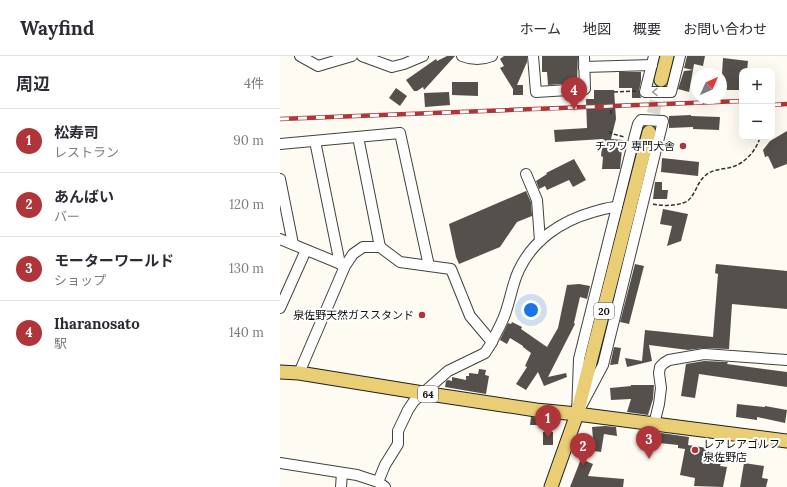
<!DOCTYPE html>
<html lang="ja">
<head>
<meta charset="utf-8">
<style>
  :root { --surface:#fff; --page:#f2f2f3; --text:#2b2b33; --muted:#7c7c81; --line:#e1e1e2; --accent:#b0353b }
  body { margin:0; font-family:Lora,"Noto Sans JP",serif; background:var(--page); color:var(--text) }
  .controls { position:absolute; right:12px; top:12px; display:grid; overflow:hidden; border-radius:8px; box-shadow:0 4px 16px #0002 }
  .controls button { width:36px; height:36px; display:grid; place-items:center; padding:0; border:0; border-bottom:1px solid var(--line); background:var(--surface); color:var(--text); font:20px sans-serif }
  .compass { position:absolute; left:411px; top:12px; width:36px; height:36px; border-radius:50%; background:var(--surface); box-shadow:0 4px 16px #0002; rotate:45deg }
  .you { position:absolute; left:251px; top:254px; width:14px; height:14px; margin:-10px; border:3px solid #fff; border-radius:50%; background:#1a73e8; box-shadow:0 0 0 6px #1a73e833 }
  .badge { display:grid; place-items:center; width:26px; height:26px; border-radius:50%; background:var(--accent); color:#fff; font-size:13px; font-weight:700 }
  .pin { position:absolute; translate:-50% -33px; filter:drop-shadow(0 1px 2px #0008) }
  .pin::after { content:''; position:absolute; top:21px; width:14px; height:12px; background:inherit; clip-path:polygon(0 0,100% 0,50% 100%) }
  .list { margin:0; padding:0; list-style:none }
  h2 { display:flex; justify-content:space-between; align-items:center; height:52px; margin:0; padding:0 16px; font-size:17px }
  h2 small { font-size:13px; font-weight:400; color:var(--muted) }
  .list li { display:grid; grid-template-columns:26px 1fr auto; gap:12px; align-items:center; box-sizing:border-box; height:64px; padding:0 16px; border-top:1px solid var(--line) }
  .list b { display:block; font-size:15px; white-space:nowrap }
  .list p { margin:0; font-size:13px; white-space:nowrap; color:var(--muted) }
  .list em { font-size:13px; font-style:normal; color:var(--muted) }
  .map { position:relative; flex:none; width:507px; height:431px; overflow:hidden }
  header { display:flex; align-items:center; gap:24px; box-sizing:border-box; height:56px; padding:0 20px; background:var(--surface); border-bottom:1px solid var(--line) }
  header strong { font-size:19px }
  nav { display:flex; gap:22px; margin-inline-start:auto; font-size:14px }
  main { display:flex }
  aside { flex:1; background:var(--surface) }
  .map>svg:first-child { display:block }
</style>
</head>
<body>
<header>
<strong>Wayfind</strong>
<nav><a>ホーム</a><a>地図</a><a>概要</a><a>お問い合わせ</a></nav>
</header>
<main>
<aside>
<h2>周辺<small>4件</small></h2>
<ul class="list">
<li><span class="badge">1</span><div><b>松寿司</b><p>レストラン</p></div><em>90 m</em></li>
<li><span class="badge">2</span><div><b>あんばい</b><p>バー</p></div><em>120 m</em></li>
<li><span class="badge">3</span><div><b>モーターワールド</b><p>ショップ</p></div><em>130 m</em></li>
<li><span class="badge">4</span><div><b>Iharanosato</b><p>駅</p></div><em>140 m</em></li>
</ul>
</aside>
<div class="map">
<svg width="507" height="431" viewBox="0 0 507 431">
  <rect width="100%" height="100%" fill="#fefbf2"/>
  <g fill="#56504c">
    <polygon points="167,0 175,0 144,34 143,31 137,35 134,35 126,24 156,3 157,5"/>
    <polygon points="224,0 247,0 247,6 237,29 243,29 243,39 233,39 233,33 220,12 224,10 220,3"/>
    <polygon points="262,0 298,0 297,27 268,29 267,16 262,16"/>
    <polygon points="407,0 425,0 423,10 414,8 413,14 404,12"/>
    <polygon points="443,2 468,5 467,15 462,15 462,33 460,32 460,34 441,34"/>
    <polygon points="413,14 409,36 398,33 404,15"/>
    <polygon points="339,16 361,16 361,25 359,35 361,42 352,42 352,32 339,32"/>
    <polygon points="172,26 198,26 198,40 172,39"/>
    <polygon points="116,32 127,40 120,50 109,42"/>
    <polygon points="314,34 334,34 336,63 331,83 343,84 340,113 322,113 323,101 321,100 323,83 275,86 274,74 307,72 306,43 314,43"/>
    <polygon points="169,36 170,49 145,51 144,37"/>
    <polygon points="411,59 411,60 440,61 439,74 413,73 413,71 389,72 389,60"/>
    <polygon points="507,75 507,108 494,113 488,100 485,101 483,94 490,85"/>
    <polygon points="382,102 419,106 418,120 381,116"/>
    <polygon points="294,103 306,124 293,131 289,124 267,134 265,130 259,133 256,125 267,118 266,117"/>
    <polygon points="375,126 382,126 382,134 388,134 387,143 373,143"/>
    <polygon points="246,135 251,146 252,160 237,166 220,191 179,208 176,201 169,168"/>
    <polygon points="383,153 408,158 401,185 387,190 392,170 380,168"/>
    <polygon points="355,208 364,210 349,268 340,266"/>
    <polygon points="436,208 507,215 507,253 452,248 449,293 424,292 408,294 369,289 372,305 347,311 345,302 362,305 365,274 433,281 438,218 435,217"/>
    <polygon points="299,228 310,230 307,243 300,241 294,267 295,268 268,321 286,317 287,321 264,330 258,316 246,334 236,328 247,311 245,310 251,297 243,291 243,290 230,282 227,288 220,284 228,267 231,268 232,266 242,271 241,273 267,291 278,272 287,229"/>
    <polygon points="334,291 341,292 338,308 330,309"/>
    <polygon points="424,305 448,306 447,308 507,316 507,331 419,318 415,342 401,340 406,308"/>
    <polygon points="199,313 206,314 205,319 209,320 206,338 165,331 166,325 168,324 172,325 172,321 186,324 186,320 189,320 189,317 198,318"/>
    <polygon points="351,329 374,329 373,343 368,359 347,356 351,343 331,344 330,332 351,330"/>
    <polygon points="457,348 485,351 485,350 507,354 505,367 477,361 477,364 456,361"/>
    <polygon points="251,361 260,362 260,369 250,369"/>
    <polygon points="325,370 336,371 337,380 324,378 321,396 314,395 312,371"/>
    <rect x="263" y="376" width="10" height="13"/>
    <polygon points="381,377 409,381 408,389 427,392 425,404 441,407 440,410 447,411 443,431 414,430 415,422 400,419 405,393 398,392 398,389 379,387"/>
    <polygon points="301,403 313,408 308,420 344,423 343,431 290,431"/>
    <polygon points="464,407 484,410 482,422 488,423 486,431 460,431"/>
  </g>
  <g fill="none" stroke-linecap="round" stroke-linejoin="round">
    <polyline stroke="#dad8d0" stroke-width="13" stroke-dasharray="13 6" stroke-linecap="butt" points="369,76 381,24"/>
    <g stroke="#424242" stroke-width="12">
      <g id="minor">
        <polyline points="20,0 38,10 72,0"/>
        <polyline points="82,0 112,11 124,8 143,0"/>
        <path d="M 182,0 C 192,4 202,4 212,0"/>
        <polyline points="253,0 256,36 305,33 304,0"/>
        <polyline points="374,0 365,36 391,36 400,0"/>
        <polyline points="304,11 372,9"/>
        <polygon points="361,64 383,65 323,309 297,358 299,303 354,83 358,68"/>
        <polyline points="78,81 100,191"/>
        <polyline points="35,85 60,208"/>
        <polyline points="0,88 120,77 149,210"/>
        <polyline points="246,118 257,144 260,185"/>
        <polyline points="0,123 13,188"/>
        <polyline points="0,183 63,209"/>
        <polyline points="0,252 26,194"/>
        <path d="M 212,286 C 217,275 224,264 227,252 C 231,240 233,226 239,214 C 253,184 281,165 313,156 C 321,154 328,151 337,151"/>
        <polyline points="19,317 65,210 73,198 83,191 100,191 120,206 171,213 190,260 212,286 205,297 168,315 134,345 128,354 118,375 118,388 105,409 98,426"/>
        <polyline points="374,368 379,348 381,332 379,317 380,311 384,307 389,304 424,298 507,304"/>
        <polyline points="0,407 77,419 98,426 105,431"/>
        <polyline points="61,431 62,417"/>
      </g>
    </g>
    <g stroke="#202020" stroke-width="15">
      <g id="major">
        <polyline points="381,24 387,0"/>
        <polyline points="0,316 19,317 143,337 256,354 297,358 507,385"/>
        <polyline points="271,431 297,358 369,76"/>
      </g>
    </g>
    <g stroke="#313131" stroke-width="1.5" stroke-dasharray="4 2" stroke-linecap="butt">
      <polyline points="334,36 356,35"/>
      <polyline points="331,48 331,59"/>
      <polyline points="330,75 330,77 344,81"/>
      <path d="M 373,148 C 382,150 394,150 403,147 C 415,144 416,126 426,119 C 434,112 445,114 455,110 C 467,105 477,93 480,81"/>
    </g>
    <use href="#minor" stroke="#fff" stroke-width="10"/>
    <use href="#major" stroke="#eace76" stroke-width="13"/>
    <g stroke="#b0353b" stroke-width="4.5">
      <g id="rail">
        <polyline points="492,49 507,48"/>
        <polyline points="0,63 462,45"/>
      </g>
    </g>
    <use href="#rail" stroke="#fff" stroke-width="3" stroke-dasharray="9" stroke-linecap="butt"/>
  </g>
  <defs><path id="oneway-chevron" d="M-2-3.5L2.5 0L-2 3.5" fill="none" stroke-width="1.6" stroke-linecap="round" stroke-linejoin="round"/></defs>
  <use stroke="#9f9f9f" href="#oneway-chevron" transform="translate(375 36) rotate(179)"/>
  <g fill="#b0353b" stroke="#fff" stroke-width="1.5">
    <circle cx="403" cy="90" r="4"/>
    <circle cx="142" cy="259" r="4"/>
    <circle cx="415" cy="394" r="4"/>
  </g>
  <g text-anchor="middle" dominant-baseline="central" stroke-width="4" stroke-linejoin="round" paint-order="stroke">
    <g fill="#fff" stroke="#575757" stroke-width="1">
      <rect x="314" y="247" width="20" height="16" rx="3"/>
      <rect x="138" y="330" width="20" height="16" rx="3"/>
    </g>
    <g font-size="10" font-weight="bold" fill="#0f0f0f">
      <text x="324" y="255">20</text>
      <text x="148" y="338">64</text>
    </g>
    <g font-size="11" fill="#0f0f0f" stroke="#fff" text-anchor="end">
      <text x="395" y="90">チワワ 専門犬舎</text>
      <text x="134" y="259">泉佐野天然ガススタンド</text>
      <text x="423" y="388" text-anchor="start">レアレアゴルフ<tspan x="423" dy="13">泉佐野店</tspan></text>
    </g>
  </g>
</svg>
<div class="controls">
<button>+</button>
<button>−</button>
</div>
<svg class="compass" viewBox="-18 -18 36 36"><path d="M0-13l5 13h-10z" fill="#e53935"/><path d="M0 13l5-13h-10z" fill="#7c7c81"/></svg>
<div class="you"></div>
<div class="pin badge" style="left:268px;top:382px">1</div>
<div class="pin badge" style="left:303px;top:410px">2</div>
<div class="pin badge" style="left:369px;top:403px">3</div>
<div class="pin badge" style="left:294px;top:54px">4</div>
</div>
</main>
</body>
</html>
